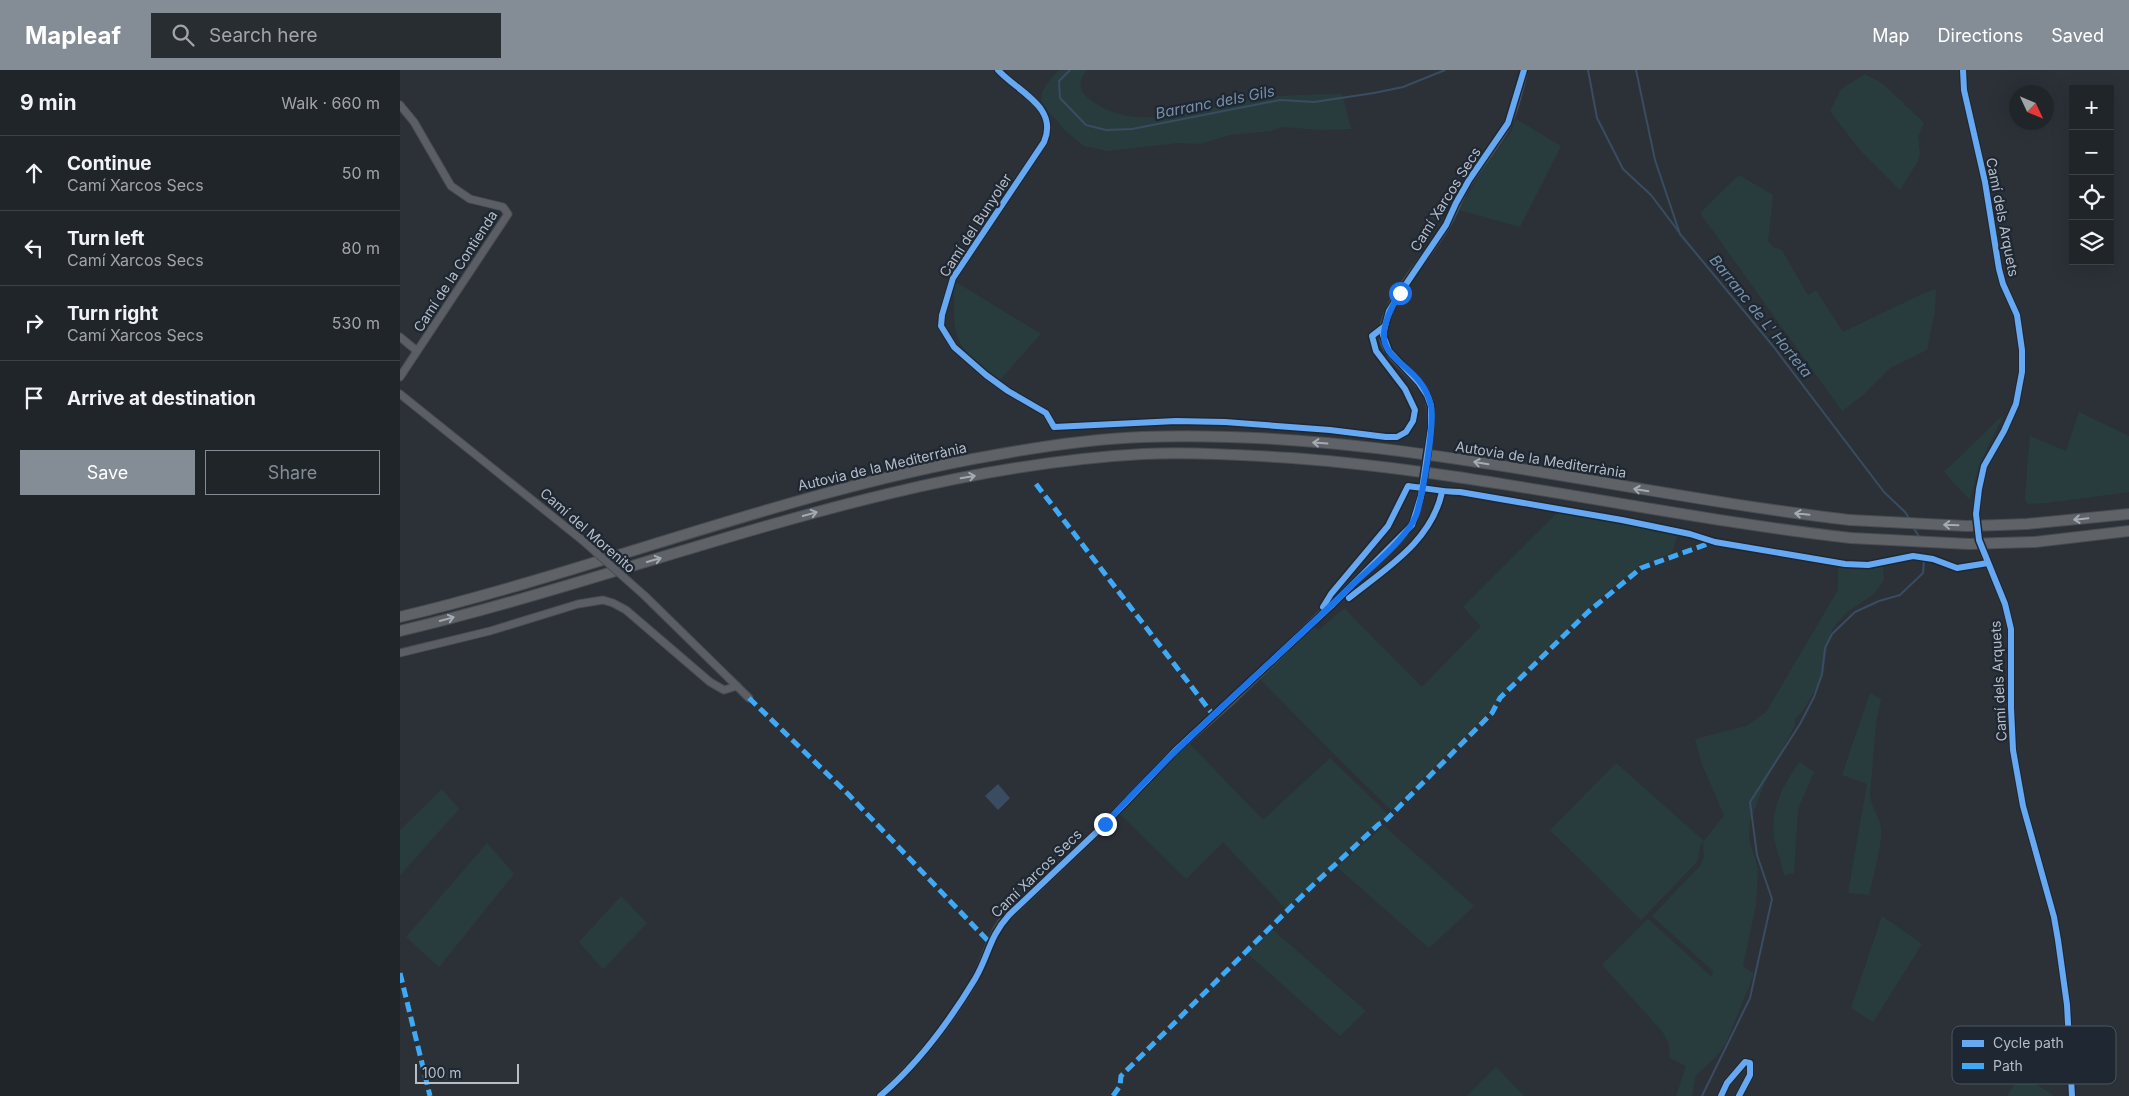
<!DOCTYPE html>
<html lang="en">
<head>
<meta charset="utf-8">
<style>
  :root { --surface:#202529; --page:#282d31; --text:#f1f3f6; --muted:#a2a5a8; --line:#3d4246; --accent:#848c95 }
  body { margin:0; font-family:Inter,sans-serif; background:var(--page); color:var(--text) }
  .controls { position:absolute; right:15px; top:15px; display:grid; overflow:hidden; border-radius:0px; box-shadow:0 5px 20px #0002 }
  .controls button { width:45px; height:45px; display:grid; place-items:center; padding:0; border:0; border-bottom:1px solid var(--line); background:var(--surface); color:var(--text); font:25px sans-serif }
  .compass { position:absolute; left:1609px; top:15px; width:45px; height:45px; border-radius:50%; background:var(--surface); box-shadow:0 5px 20px #0002; rotate:134deg }
  .scale { position:absolute; left:15px; bottom:12px; width:104px; box-sizing:border-box; padding-left:5px; border:2px solid #b4bdc8; border-top:0; font-size:14px; line-height:18px; white-space:nowrap; color:#b4bdc8; -webkit-text-stroke:4px #1e2732; paint-order:stroke }
  .stop { position:absolute; width:15px; height:15px; margin:-11px; border:4px solid #1a73e8; border-radius:50%; background:#fff }
  .stop.end { background:#1a73e8; border-color:#fff; box-shadow:0 1px 5px #0008 }
  .list { margin:0; padding:0; list-style:none }
  h2 { display:flex; justify-content:space-between; align-items:center; height:65px; margin:0; padding:0 20px; font-size:21px }
  h2 small { font-size:16px; font-weight:400; color:var(--muted) }
  .list li { display:grid; grid-template-columns:32px 1fr auto; gap:15px; align-items:center; box-sizing:border-box; height:75px; padding:0 20px; border-top:1px solid var(--line) }
  .list b { display:block; font-size:19px; white-space:nowrap }
  .list p { margin:0; font-size:16px; white-space:nowrap; color:var(--muted) }
  .list em { font-size:16px; font-style:normal; color:var(--muted) }
  .actions { display:flex; gap:10px; padding:15px 20px }
  .actions a { flex:1; padding:11px 0; border:1px solid var(--accent); border-radius:0px; text-align:center; font-size:18px; color:var(--accent) }
  .actions .main { background:var(--accent); color:#fff }
  .icon { flex:none; width:28px; height:28px; fill:none; stroke:currentColor; stroke-width:2; stroke-linecap:round; stroke-linejoin:round }
  .map { position:relative; flex:none; width:1729px; height:1026px; overflow:hidden }
  header { display:flex; align-items:center; gap:30px; box-sizing:border-box; height:70px; padding:0 25px; background:var(--accent); color:#fff }
  header strong { font-size:24px }
  nav { display:flex; gap:28px; margin-inline-start:auto; font-size:18px }
  .search { width:350px; height:45px; background:var(--page); display:flex; align-items:center; gap:12px; box-sizing:border-box; padding:0 18px; border-radius:0px; color:var(--muted); font-size:19px }
  main { display:flex }
  aside { flex:1; background:var(--surface) }
  .map>svg:first-child { display:block }
</style>
</head>
<body>
<header>
<strong>Mapleaf</strong>
<div class="search"><svg class="icon" aria-label="search" viewBox="0 0 24 24"><circle cx="10" cy="10" r="6"/><path d="M15 15l6 6"/></svg>Search here</div>
<nav><a>Map</a><a>Directions</a><a>Saved</a></nav>
</header>
<main>
<aside>
<h2>9 min<small>Walk · 660 m</small></h2>
<ul class="list">
<li><svg class="icon" aria-label="ahead" viewBox="0 0 24 24"><path d="M12 20V5M6 11l6-6 6 6"/></svg><div><b>Continue</b><p>Camí Xarcos Secs</p></div><em>50 m</em></li>
<li><svg class="icon" aria-label="left" viewBox="0 0 24 24"><path d="M17 20v-9H6M10 6l-5 5 5 5"/></svg><div><b>Turn left</b><p>Camí Xarcos Secs</p></div><em>80 m</em></li>
<li><svg class="icon" aria-label="right" viewBox="0 0 24 24"><path d="M7 20v-9h11M14 6l5 5-5 5"/></svg><div><b>Turn right</b><p>Camí Xarcos Secs</p></div><em>530 m</em></li>
<li><svg class="icon" aria-label="arrive" viewBox="0 0 24 24"><path d="M6 21V4h12l-3 4 3 4H6"/></svg><div><b>Arrive at destination</b></div></li>
</ul>
<div class="actions"><a class="main">Save</a><a>Share</a></div>
</aside>
<div class="map">
<svg width="1729" height="1026" viewBox="0 0 1729 1026">
  <rect width="100%" height="100%" fill="#2b3137"/>
  <g fill="#283c3e">
    <path d="M 659,0 L 687,0 C 680,9 677,18 686,26 C 732,69 808,35 862,28 C 889,24 915,25 942,24 L 951,59 L 919,60 L 883,57 L 870,61 L 830,65 L 800,74 L 778,73 L 708,81 L 684,76 L 668,63 L 644,37 L 641,30 L 642,22 L 648,12 Z"/>
    <polygon points="1465,4 1483,14 1524,53 1518,67 1520,83 1518,91 1500,120 1460,80 1430,41 1441,19"/>
    <polygon points="1116,49 1161,76 1120,157 1059,140 1081,102 1111,62"/>
    <polygon points="1339,105 1373,125 1368,171 1373,177 1382,180 1407,224 1409,225 1416,220 1443,262 1524,223 1536,219 1535,240 1527,280 1490,298 1462,326 1442,341 1300,143"/>
    <path d="M 556,212 L 641,264 L 600,310 C 569,286 552,278 554,235 C 554,227 553,220 556,212 Z"/>
    <polygon points="1679,342 1729,366 1729,422 1647,433 1628,434 1625,430 1625,425 1630,366 1666,381"/>
    <polygon points="1604,344 1579,395 1570,430 1544,402"/>
    <polygon points="1158,442 1207,450 1277,466 1272,483 1241,495 1202,526 1126,601 1088,643 991,740 935,685 859,608 914,557 919,560 944,538 1022,617 1081,556 1063,537"/>
    <path d="M 1438,495 L 1483,496 L 1484,510 L 1474,524 L 1447,542 L 1433,558 L 1428,571 L 1423,607 L 1402,642 L 1395,649 L 1395,655 L 1363,717 L 1350,752 L 1349,770 L 1358,798 L 1356,835 L 1343,896 L 1354,904 L 1326,973 L 1316,987 L 1296,1005 L 1292,1026 L 1276,1026 L 1286,996 L 1270,988 L 1268,972 L 1262,961 L 1202,895 L 1248,849 L 1312,907 L 1313,901 L 1252,846 L 1300,796 L 1304,787 L 1303,772 C 1298,777 1300,786 1296,793 L 1241,850 L 1150,760 L 1216,693 L 1304,771 L 1324,745 L 1301,692 L 1295,669 L 1346,656 L 1366,642 L 1438,520 Z"/>
    <path d="M 1470,623 L 1481,629 L 1476,653 L 1470,725 C 1471,738 1480,747 1481,759 C 1483,770 1472,812 1469,825 L 1448,823 L 1467,714 L 1442,705 Z"/>
    <polygon points="789,673 863,750 930,688 988,744 886,839 823,772 786,809 719,743"/>
    <path d="M 1400,692 L 1414,702 L 1398,739 L 1394,803 L 1384,805 C 1382,792 1376,780 1374,767 C 1370,740 1384,712 1400,692 Z"/>
    <polygon points="42,719 59,739 0,805 0,760"/>
    <polygon points="984,756 1074,836 1029,878 937,797"/>
    <polygon points="87,773 114,804 39,897 6,867"/>
    <polygon points="221,826 247,853 203,899 179,872"/>
    <polygon points="1482,846 1522,874 1473,952 1451,938"/>
    <polygon points="872,859 966,941 940,966 847,883"/>
    <polygon points="1096,997 1124,1026 1067,1026"/>
    <polygon points="1621,1004 1654,1026 1607,1026"/>
  </g>
  <polygon fill="#3a4c61" points="598,714 610,728 598,740 585,726"/>
  <g fill="none" stroke-linecap="round" stroke-linejoin="round">
    <g stroke="#3a4c61" stroke-width="2">
      <polyline points="670,0 659,11 660,28 686,55 706,60 732,59 880,30 914,32 974,23 1003,17 1045,0"/>
      <polyline points="1188,0 1197,48 1223,99 1251,125 1279,162"/>
      <polyline points="1236,0 1255,90 1280,164 1373,276 1484,422 1505,442 1510,450"/>
      <polyline points="1513,457 1520,468"/>
      <polyline points="1302,1026 1350,928 1372,829 1357,785 1350,732 1400,654 1414,627 1422,604 1425,578 1432,564 1455,542 1479,531 1500,525 1523,503 1524,491"/>
    </g>
    <g stroke="#484d52" stroke-width="9">
      <g id="minor">
        <path d="M 598,0 C 618,22 659,37 644,72 L 553,208 L 542,245 L 541,256 L 554,277 L 586,305 L 608,321 L 646,343 L 654,357"/>
        <polyline points="1563,0 1564,20 1585,112 1599,199 1603,214 1617,245 1622,280 1622,302 1616,334 1604,361 1584,396 1579,419 1576,444 1579,470 1605,534 1611,559 1611,638 1613,680 1623,736 1654,847 1658,870 1667,935 1672,1026"/>
        <polyline points="0,35 14,52 51,116 70,129 103,137 108,144 0,307"/>
        <polyline points="0,267 17,281"/>
        <polyline points="0,324 182,470"/>
        <path d="M 1031,358 C 1031,347 1032,335 1027,325 C 1017,305 984,287 983,265 C 983,231 1031,184 1047,154 C 1055,140 1060,125 1069,111 C 1082,91 1099,72 1109,51 C 1116,35 1120,17 1124,0"/>
        <polyline points="245,526 349,628"/>
        <polyline points="0,583 90,561 178,534 203,530 213,533 226,540 310,612 324,620 337,616"/>
        <path d="M 480,1026 C 518,993 550,952 575,909 C 585,891 589,870 601,853 L 705,754 L 775,681 L 830,632 L 995,473 L 1012,455 L 1021,426"/>
        <polyline points="1321,1026 1327,1013 1345,992 1350,993 1350,1005 1339,1026"/>
      </g>
    </g>
    <g stroke="#484d53" stroke-width="12">
      <g id="highway">
        <polyline points="1600,455 1627,454 1729,444"/>
        <polyline points="1599,473 1635,472 1729,461"/>
        <path d="M 0,547 C 200,499 392,420 595,385 C 644,376 693,369 742,367 C 981,358 1215,423 1450,450"/>
        <path d="M 0,561 C 247,502 487,398 743,384 C 793,382 843,385 892,388 C 1080,402 1264,447 1451,468"/>
      </g>
    </g>
    <use href="#minor" stroke="#5b5f65" stroke-width="7"/>
    <use href="#highway" stroke="#5f6266" stroke-width="10"/>
    <g stroke="#484d52" stroke-width="9" stroke-linecap="butt">
      <g id="minor-bridge">
        <polyline points="1021,426 1031,358"/>
        <polyline points="182,470 245,526"/>
      </g>
    </g>
    <g stroke="#484d53" stroke-width="12" stroke-linecap="butt">
      <g id="highway-bridge">
        <polyline points="1450,450 1566,456 1600,455"/>
        <polyline points="1451,468 1569,474 1599,473"/>
      </g>
    </g>
    <use href="#minor-bridge" stroke="#5b5f65" stroke-width="7"/>
    <use href="#highway-bridge" stroke="#5f6266" stroke-width="10"/>
    <g stroke="#3fa9f5" stroke-width="5" stroke-dasharray="10 5" stroke-linecap="butt">
      <polyline points="636,414 814,646"/>
      <polyline points="349,628 448,724 590,873"/>
      <polyline points="0,903 30,1026"/>
      <polyline points="713,1026 720,1016 721,1006 911,817 979,754 984,752 1092,643 1100,628 1188,542 1241,498 1313,472"/>
    </g>
    <g stroke="#1e2732" stroke-width="9">
      <g id="cycleway">
        <path d="M 598,0 C 618,22 659,37 644,72 L 553,208 L 542,245 L 541,256 L 554,277 L 586,305 L 608,321 L 646,343 L 654,357 L 776,351 L 825,352 L 930,360 L 986,367 L 997,367 L 1006,362 L 1013,351 L 1015,340 L 1005,319 L 976,281 L 972,266 L 985,256"/>
        <polyline points="1563,0 1564,20 1585,112 1599,199 1603,214 1617,245 1622,280 1622,302 1616,334 1604,361 1584,396 1579,419 1576,444 1579,470 1605,534 1611,559 1611,638 1613,680 1623,736 1654,847 1658,870 1667,935 1672,1026"/>
        <path d="M 949,528 C 986,498 1031,472 1042,422"/>
        <path d="M 923,537 L 931,524 L 988,456 L 1008,416 C 1025,418 1042,422 1060,422 L 1222,450 L 1290,464 L 1315,472 L 1445,494 L 1468,495 L 1513,486 L 1533,489 L 1557,498 L 1588,493"/>
        <path d="M 480,1026 C 518,994 549,952 575,909 C 589,885 589,867 609,845 L 705,754 L 775,681 L 933,534 L 1012,455 L 1021,426 L 1031,358 L 1031,336 L 1027,325 L 1019,313 L 989,281 L 983,265 L 985,256 L 989,241 L 1000,223 L 1046,155 L 1056,133 L 1069,110 L 1108,53 L 1124,0"/>
        <polyline points="1321,1026 1327,1013 1345,992 1350,993 1350,1005 1339,1026"/>
      </g>
    </g>
    <use href="#cycleway" stroke="#66a8f1" stroke-width="6"/>
  </g>
  <defs><path id="oneway-shaft" d="M-6 0H5M1.5-3L5.5 0L1.5 3" fill="none" stroke-width="1.6" stroke-linecap="round" stroke-linejoin="round" transform="scale(1.25)"/></defs>
  <g stroke="#a3abb4">
    <use href="#oneway-shaft" transform="translate(920 373) rotate(-176)"/>
    <use href="#oneway-shaft" transform="translate(1081 393) rotate(-171)"/>
    <use href="#oneway-shaft" transform="translate(568 407) rotate(-10)"/>
    <use href="#oneway-shaft" transform="translate(1241 420) rotate(-171)"/>
    <use href="#oneway-shaft" transform="translate(410 444) rotate(-15)"/>
    <use href="#oneway-shaft" transform="translate(1402 444) rotate(-174)"/>
    <use href="#oneway-shaft" transform="translate(1681 449) rotate(174)"/>
    <use href="#oneway-shaft" transform="translate(1551 455) rotate(-178)"/>
    <use href="#oneway-shaft" transform="translate(254 490) rotate(-16)"/>
    <use href="#oneway-shaft" transform="translate(47 549) rotate(-15)"/>
  </g>
  <g fill="none" stroke-linecap="round" stroke-linejoin="round">
    <path stroke="#1a73e8" stroke-width="6" d="M 705,754 C 781,670 868,597 949,518 C 968,500 1010,466 1017,443 C 1023,422 1035,354 1031,335 C 1017,281 955,297 1000,223"/>
  </g>
  <g text-anchor="middle" dominant-baseline="central" stroke-width="4.5" stroke-linejoin="round" paint-order="stroke">
    <g font-size="14" fill="#b4bdc8" stroke="#1e2732">
      <text transform="translate(1045 129) rotate(-58)">Camí Xarcos Secs</text>
      <text transform="translate(1603 147) rotate(79)">Camí dels Arquets</text>
      <text transform="translate(575 155) rotate(-57)">Camí del Bunyoler</text>
      <text transform="translate(55 201) rotate(-57)">Camí de la Contienda</text>
      <text transform="translate(1141 389) rotate(9)">Autovia de la Mediterrània</text>
      <text transform="translate(482 396) rotate(-13)">Autovia de la Mediterrània</text>
      <text transform="translate(188 460) rotate(41)">Camí del Morenito</text>
      <text transform="translate(1598 611) rotate(-93)">Camí dels Arquets</text>
      <text transform="translate(636 803) rotate(-44)">Camí Xarcos Secs</text>
    </g>
    <g font-size="15" font-style="italic" fill="#768faa" stroke="#1e2732">
      <text transform="translate(815 32) rotate(-11)">Barranc dels Gils</text>
      <text transform="translate(1361 246) rotate(51)">Barranc de L' Horteta</text>
    </g>
  </g>
  <rect x="1552" y="956" width="164" height="58" rx="8" fill="#1e2732" stroke="#4b545f" stroke-width="1"/>
  <rect x="1562" y="970" width="22" height="7" fill="#66a8f1"/>
  <rect x="1562" y="993" width="22" height="6" fill="#3fa9f5"/>
  <g font-size="14" fill="#b4bdc8">
    <text x="1593" y="978">Cycle path</text>
    <text x="1593" y="1001">Path</text>
  </g>
</svg>
<div class="controls">
<button>+</button>
<button>−</button>
<button><svg class="icon" aria-label="locate" viewBox="0 0 24 24"><circle cx="12" cy="12" r="6"/><path d="M12 2v4M12 18v4M2 12h4M18 12h4"/></svg></button>
<button><svg class="icon" aria-label="layers" viewBox="0 0 24 24"><path d="M12 4l9 5-9 5-9-5zM3 14l9 5 9-5"/></svg></button>
</div>
<svg class="compass" viewBox="-18 -18 36 36"><path d="M0-13l5 13h-10z" fill="#e53935"/><path d="M0 13l5-13h-10z" fill="#a2a5a8"/></svg>
<div class="scale">100 m</div>
<div class="stop" style="left:1000px;top:223px"></div>
<div class="stop end" style="left:705px;top:754px"></div>
</div>
</main>
</body>
</html>
